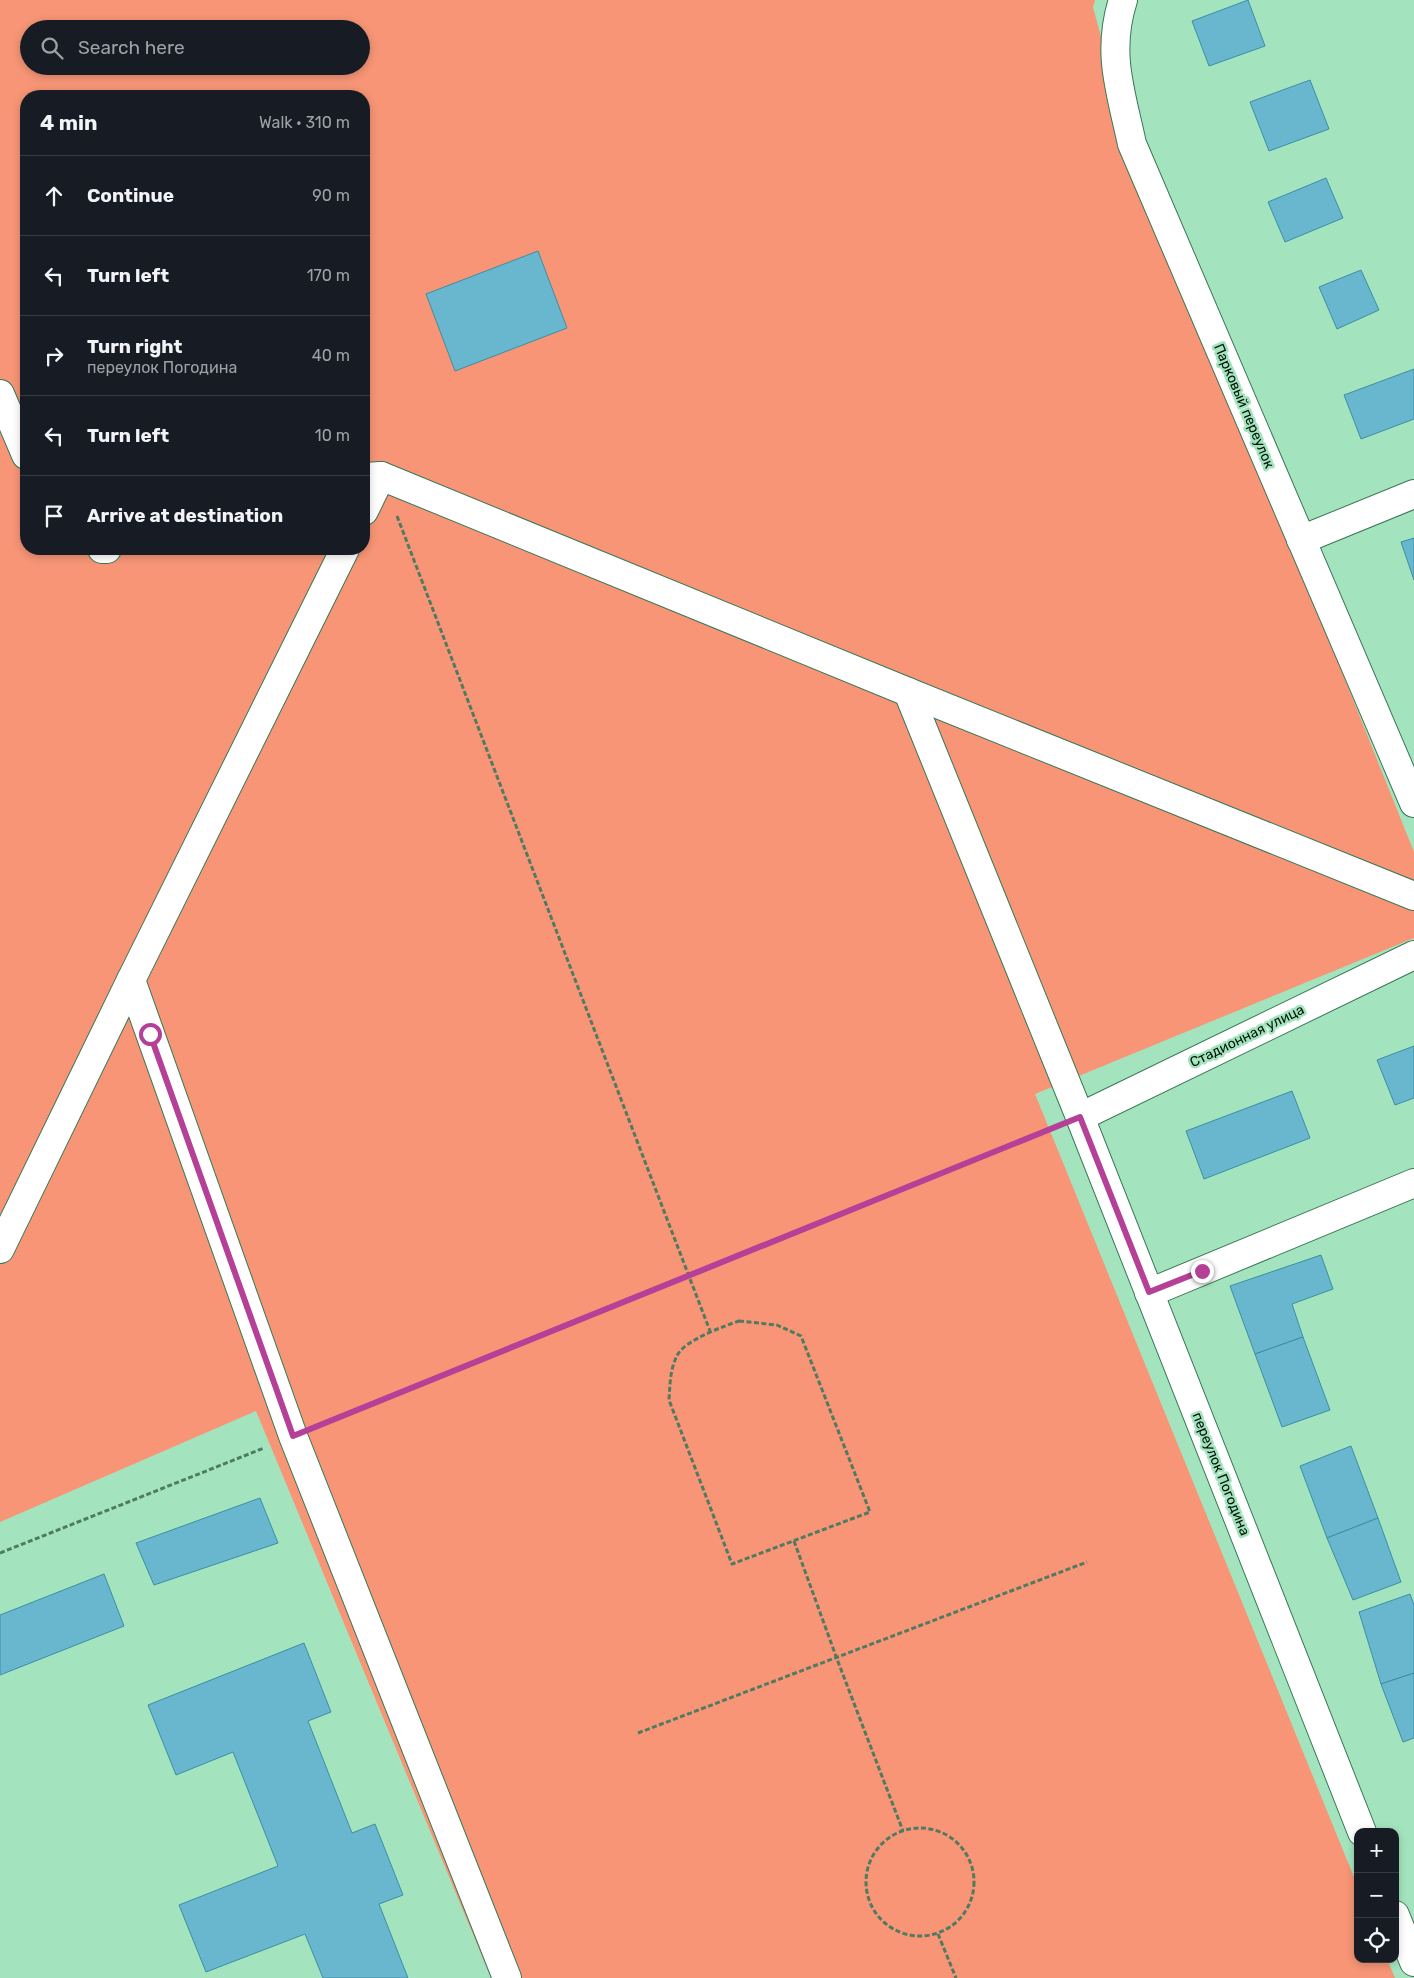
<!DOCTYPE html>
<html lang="en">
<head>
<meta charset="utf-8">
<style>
  :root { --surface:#171b24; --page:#20242c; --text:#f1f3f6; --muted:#9ea1a6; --line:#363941 }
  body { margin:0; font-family:Rubik,sans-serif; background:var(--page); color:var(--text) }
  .controls { position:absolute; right:15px; bottom:15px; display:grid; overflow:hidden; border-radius:10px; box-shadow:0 2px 8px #0003 }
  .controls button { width:45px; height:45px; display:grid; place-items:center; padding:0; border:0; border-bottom:1px solid var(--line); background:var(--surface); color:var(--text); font:25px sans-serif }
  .stop { position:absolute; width:15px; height:15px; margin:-11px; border:4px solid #b44098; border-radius:50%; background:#fff }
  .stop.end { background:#b44098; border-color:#fff; box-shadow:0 1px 5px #0008 }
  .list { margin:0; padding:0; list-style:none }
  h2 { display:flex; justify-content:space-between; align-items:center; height:65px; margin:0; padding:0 20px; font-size:21px }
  h2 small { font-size:16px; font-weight:400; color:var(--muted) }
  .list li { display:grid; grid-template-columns:32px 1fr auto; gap:15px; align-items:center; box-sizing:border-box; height:80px; padding:0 20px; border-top:1px solid var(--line) }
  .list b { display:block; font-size:19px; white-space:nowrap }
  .list p { margin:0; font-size:16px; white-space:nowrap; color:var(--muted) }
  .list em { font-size:16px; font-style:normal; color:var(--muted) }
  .icon { flex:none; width:28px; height:28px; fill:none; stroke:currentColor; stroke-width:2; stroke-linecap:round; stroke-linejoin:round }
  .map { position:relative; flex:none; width:1414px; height:1978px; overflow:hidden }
  .search { position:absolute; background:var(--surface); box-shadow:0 2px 8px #0003; left:20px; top:20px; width:350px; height:55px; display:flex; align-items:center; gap:12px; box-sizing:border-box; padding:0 18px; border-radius:28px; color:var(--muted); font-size:19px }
  .panel { position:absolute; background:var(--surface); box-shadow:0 2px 8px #0003; left:20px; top:90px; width:350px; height:465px; border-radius:20px }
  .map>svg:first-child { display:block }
</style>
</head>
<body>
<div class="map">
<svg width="1414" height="1978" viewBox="0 0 1414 1978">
  <rect width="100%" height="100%" fill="#a3e4be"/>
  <path fill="#f79576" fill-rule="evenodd" d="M 0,0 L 1095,0 L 1093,7 L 1129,140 L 1414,852 L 1414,938 L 1035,1094 L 1358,1887 L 1358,1959 L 1387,1959 L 1395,1978 L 491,1978 L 256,1411 L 0,1522 ZM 29,29 L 361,29 L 361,66 L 29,66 ZM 26,96 L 364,96 L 364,549 L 26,549 Z"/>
  <g fill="#68b7ce" stroke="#3c8ea4">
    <polygon points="1248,0 1265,46 1209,66 1192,21"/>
    <polygon points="1310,80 1329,129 1269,151 1250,102"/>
    <polygon points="1326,178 1343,218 1285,242 1268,202"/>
    <polygon points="538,251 567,328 455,371 426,294"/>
    <polygon points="1361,270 1379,310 1337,329 1319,287"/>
    <polygon points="1414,369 1414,419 1361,439 1344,395"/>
    <polygon points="1414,538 1414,580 1401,542"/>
    <polygon points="1414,1046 1414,1098 1395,1105 1377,1060"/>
    <polygon points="1292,1091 1310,1138 1204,1179 1186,1131"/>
    <polygon points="1321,1255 1333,1289 1292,1304 1303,1337 1255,1354 1230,1286"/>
    <polygon points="1303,1337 1330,1410 1282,1427 1255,1354"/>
    <polygon points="1351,1446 1378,1518 1327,1538 1300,1466"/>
    <polygon points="260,1498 278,1543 154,1585 136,1543"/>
    <polygon points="1378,1518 1401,1582 1353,1600 1327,1538"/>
    <polygon points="104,1574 124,1626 0,1675 0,1615"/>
    <polygon points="1410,1594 1414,1605 1414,1673 1381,1684 1359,1612"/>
    <polygon points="304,1643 331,1712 308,1721 352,1833 375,1824 403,1895 379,1904 408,1978 323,1978 305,1934 206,1972 179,1905 278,1866 233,1752 176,1775 148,1705"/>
    <polygon points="1414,1673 1414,1738 1403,1742 1381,1684"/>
  </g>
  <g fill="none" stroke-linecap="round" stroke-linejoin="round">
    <g stroke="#397856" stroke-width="30">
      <g id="minor">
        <path d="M 1123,0 C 1106,53 1121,92 1132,144 L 1414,803"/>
        <polyline points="0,394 26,455"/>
        <polyline points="364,477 381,476 908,692 1414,896"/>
        <polyline points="364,511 381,476"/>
        <polyline points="1301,540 1414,494"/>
        <polyline points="102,549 107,549"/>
        <polyline points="908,692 1080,1117 1362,1832"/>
        <polyline points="131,980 293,1436 507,1978"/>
        <polyline points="1080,1117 1414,955"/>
        <polyline points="0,1249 131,980 345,549"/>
        <polyline points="1149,1293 1414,1183"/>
        <polyline points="1395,1915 1414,1962"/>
      </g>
    </g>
    <g stroke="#507a61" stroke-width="3" stroke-dasharray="5 2.5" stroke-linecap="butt">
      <polyline points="397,516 710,1331"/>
      <path d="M 739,1321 L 777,1325 L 801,1336 L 870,1512 L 732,1564 L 669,1400 C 670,1384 670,1368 678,1354 C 686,1340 724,1326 739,1321 Z"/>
      <polyline points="320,1425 1051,1129"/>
      <polyline points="794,1541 837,1659 903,1831"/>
      <polyline points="0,1553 264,1448"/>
      <polyline points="638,1733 1087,1562"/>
      <circle cx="920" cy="1882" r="54"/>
      <polyline points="938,1934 956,1978"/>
    </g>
    <use href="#minor" stroke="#fff" stroke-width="28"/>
  </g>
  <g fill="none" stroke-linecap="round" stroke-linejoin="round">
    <polyline stroke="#b44098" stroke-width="6" points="150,1034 293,1436 1080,1117 1149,1292 1202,1271"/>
  </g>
  <g text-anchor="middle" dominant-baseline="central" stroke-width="5" stroke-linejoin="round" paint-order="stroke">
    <g font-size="14" fill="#001307" stroke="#a3e4be">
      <text transform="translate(1244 406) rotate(67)">Парковый переулок</text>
      <text transform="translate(1247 1036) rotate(-26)">Стадионная улица</text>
      <text transform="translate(1221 1474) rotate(68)">переулок Погодина</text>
    </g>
  </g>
</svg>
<div class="controls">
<button>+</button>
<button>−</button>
<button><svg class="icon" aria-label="locate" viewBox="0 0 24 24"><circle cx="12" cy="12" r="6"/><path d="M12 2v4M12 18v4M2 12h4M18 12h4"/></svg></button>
</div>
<div class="stop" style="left:150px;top:1034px"></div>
<div class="stop end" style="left:1202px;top:1271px"></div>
<div class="search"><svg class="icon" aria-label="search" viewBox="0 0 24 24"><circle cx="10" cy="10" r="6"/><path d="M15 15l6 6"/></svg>Search here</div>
<section class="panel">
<h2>4 min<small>Walk · 310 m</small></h2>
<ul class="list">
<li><svg class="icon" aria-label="ahead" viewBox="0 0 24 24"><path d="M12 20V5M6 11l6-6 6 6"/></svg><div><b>Continue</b></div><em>90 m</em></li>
<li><svg class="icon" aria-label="left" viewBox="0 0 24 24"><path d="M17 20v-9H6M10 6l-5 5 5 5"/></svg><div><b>Turn left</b></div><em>170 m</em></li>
<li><svg class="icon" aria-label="right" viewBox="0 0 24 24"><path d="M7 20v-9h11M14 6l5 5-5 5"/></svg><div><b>Turn right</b><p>переулок Погодина</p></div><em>40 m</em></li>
<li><svg class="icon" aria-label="left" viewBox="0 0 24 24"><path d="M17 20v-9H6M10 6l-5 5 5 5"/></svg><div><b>Turn left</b></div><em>10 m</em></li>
<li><svg class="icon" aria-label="arrive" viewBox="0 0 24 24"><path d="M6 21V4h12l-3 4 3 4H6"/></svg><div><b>Arrive at destination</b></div></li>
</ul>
</section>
</div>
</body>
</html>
